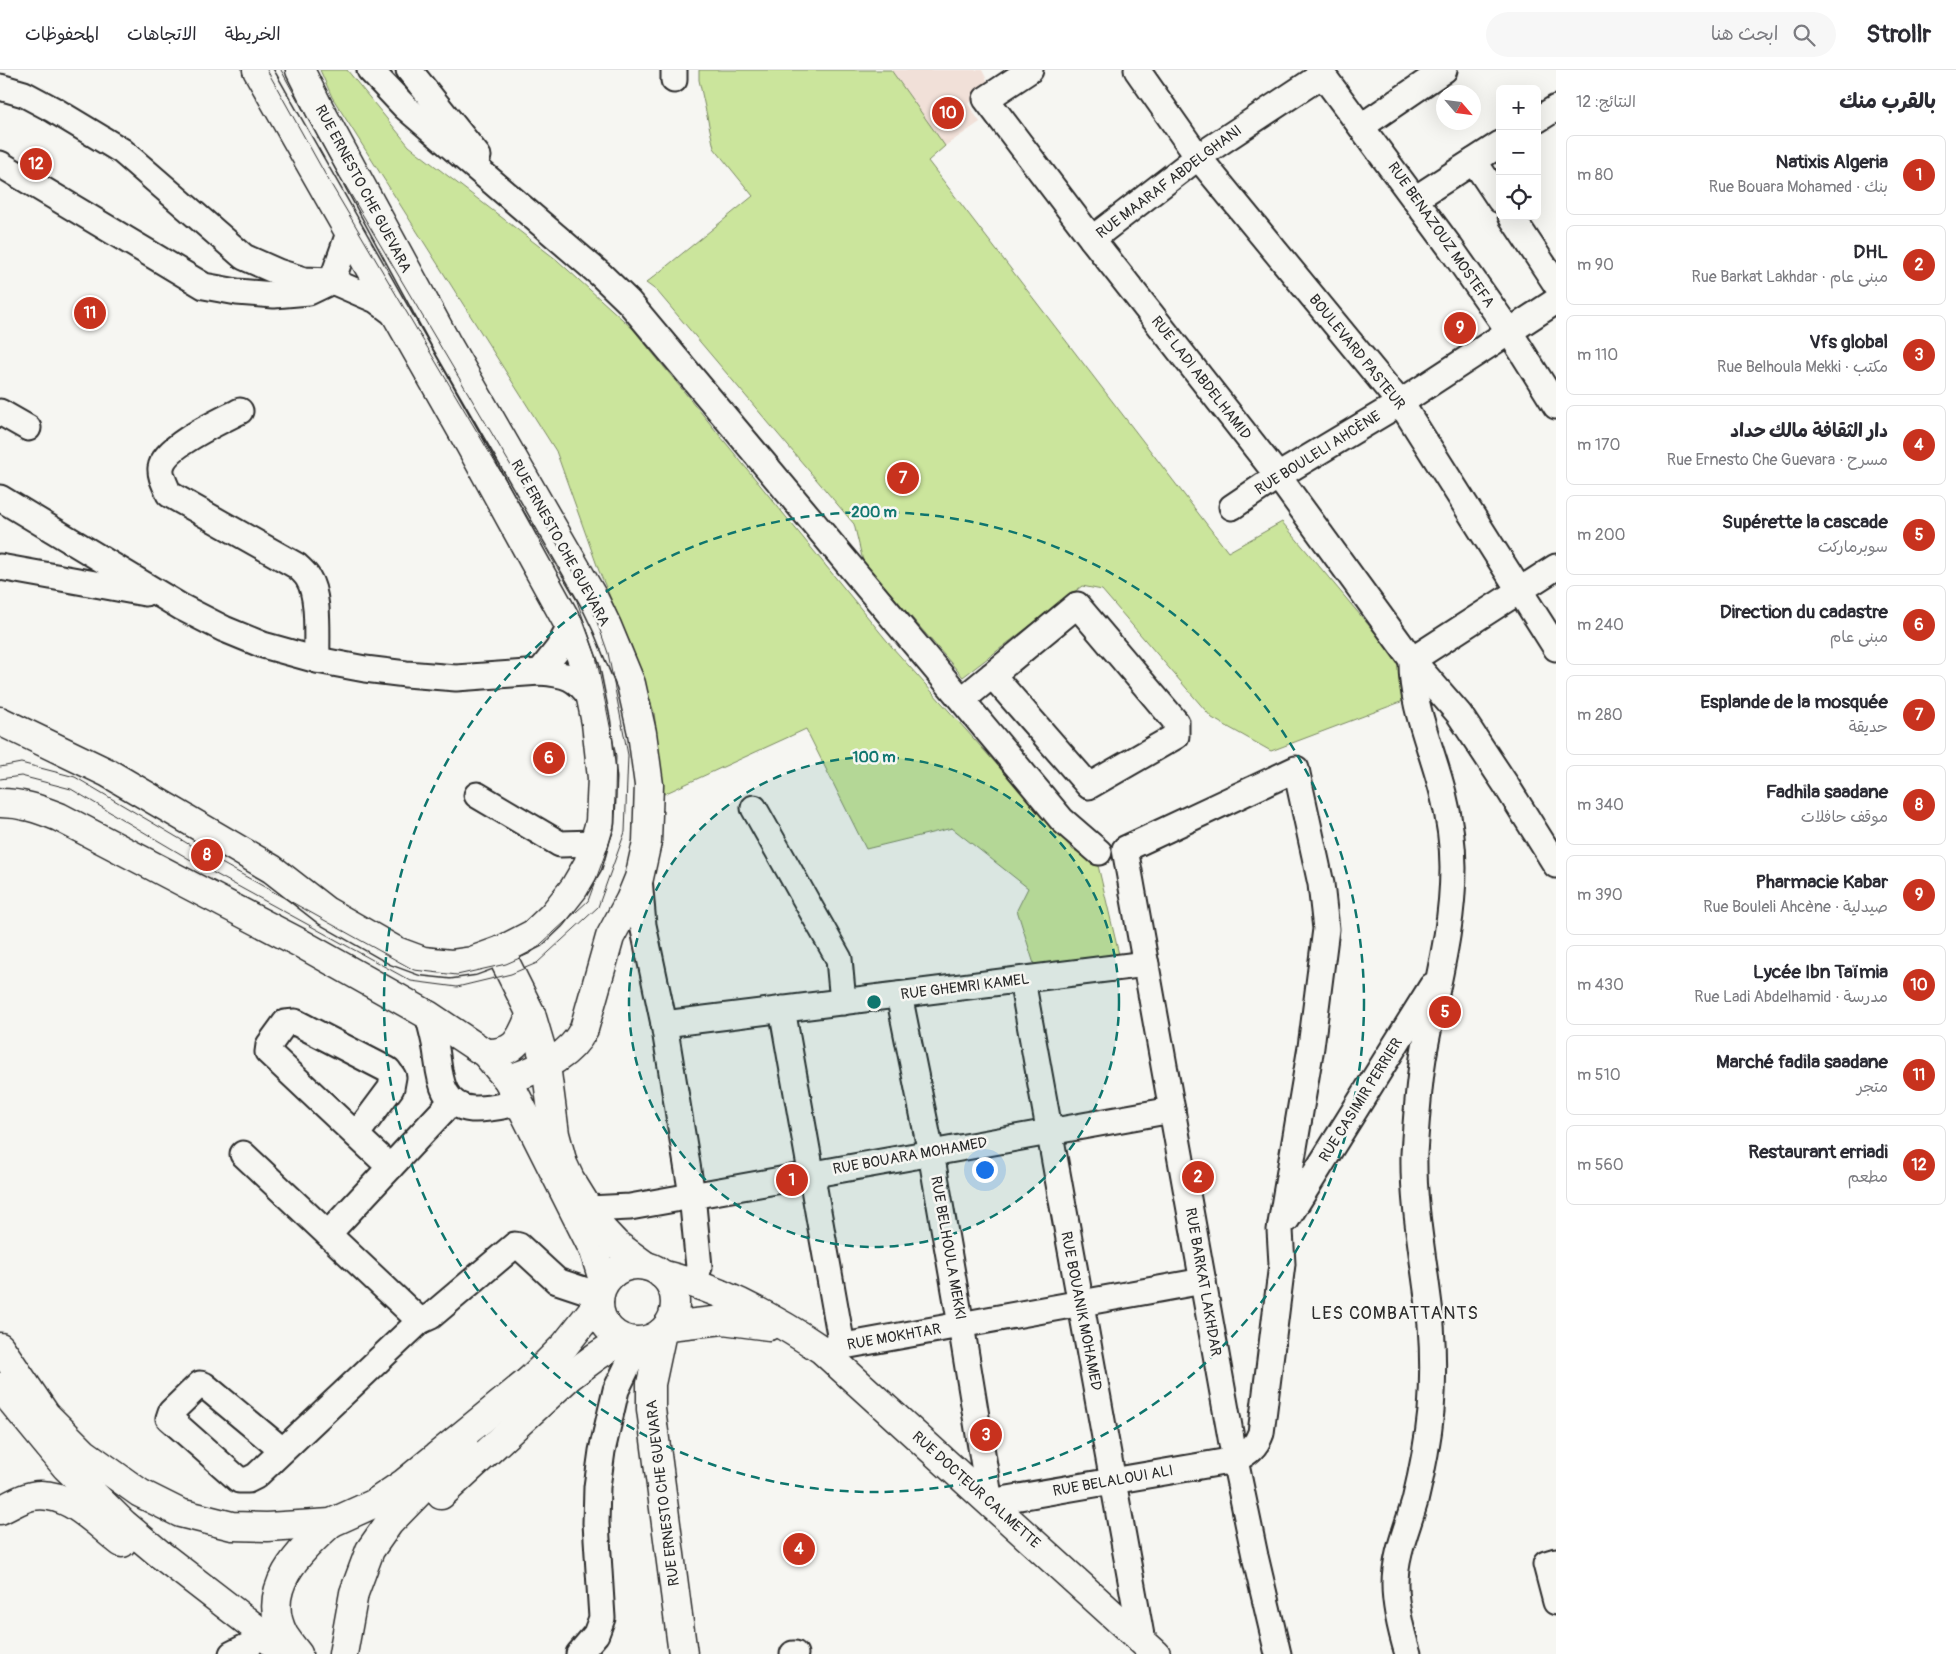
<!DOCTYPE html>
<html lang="ar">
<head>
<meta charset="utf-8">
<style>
  :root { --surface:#fff; --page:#f7f7f7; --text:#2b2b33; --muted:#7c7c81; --line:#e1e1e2; --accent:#c8321e }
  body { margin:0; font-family:Pangolin,"Playpen Sans Arabic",sans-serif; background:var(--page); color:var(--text); direction:rtl }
  .controls { position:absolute; right:15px; top:15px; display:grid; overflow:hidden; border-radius:8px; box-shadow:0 5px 20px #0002 }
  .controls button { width:45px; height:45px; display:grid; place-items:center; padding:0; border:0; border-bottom:1px solid var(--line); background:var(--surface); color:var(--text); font:25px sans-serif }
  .compass { position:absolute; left:1436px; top:15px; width:45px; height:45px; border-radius:50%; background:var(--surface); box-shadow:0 5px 20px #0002; rotate:118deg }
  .you { position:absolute; left:984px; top:1099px; width:18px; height:18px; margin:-12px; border:4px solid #fff; border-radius:50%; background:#1a73e8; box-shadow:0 0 0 8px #1a73e833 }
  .badge { display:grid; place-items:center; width:32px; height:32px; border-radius:50%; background:var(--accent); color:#fff; font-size:16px; font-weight:700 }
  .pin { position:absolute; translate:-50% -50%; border:2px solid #fff; box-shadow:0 1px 5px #0006 }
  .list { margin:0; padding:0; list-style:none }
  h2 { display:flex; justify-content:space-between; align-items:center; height:65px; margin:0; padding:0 20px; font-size:21px }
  h2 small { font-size:16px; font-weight:400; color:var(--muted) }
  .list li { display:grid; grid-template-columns:32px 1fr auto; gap:15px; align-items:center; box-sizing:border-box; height:80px; margin:0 10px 10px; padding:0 10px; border:1px solid var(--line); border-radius:8px }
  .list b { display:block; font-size:19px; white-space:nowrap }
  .list p { margin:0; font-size:16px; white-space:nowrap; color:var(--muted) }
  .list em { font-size:16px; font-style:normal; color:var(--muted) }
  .icon { flex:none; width:28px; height:28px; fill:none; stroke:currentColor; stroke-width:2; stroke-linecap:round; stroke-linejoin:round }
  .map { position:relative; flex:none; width:1556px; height:1584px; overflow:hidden; direction:ltr }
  header { display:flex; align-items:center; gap:30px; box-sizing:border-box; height:70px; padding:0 25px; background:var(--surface); border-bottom:1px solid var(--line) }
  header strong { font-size:24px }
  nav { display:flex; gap:28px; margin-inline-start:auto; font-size:18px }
  .search { width:350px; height:45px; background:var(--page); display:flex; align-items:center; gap:12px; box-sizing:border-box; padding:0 18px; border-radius:28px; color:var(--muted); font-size:19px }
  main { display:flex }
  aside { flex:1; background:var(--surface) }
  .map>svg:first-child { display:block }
</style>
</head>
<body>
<header>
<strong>Strollr</strong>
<div class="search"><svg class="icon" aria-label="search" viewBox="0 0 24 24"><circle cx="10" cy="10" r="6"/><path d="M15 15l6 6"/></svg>ابحث هنا</div>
<nav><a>الخريطة</a><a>الاتجاهات</a><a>المحفوظات</a></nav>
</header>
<main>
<aside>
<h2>بالقرب منك<small>النتائج: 12</small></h2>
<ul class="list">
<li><span class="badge">1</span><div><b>Natixis Algeria</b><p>بنك · Rue Bouara Mohamed</p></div><em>80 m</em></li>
<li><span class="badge">2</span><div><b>DHL</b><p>مبنى عام · Rue Barkat Lakhdar</p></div><em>90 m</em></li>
<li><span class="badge">3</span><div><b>Vfs global</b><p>مكتب · Rue Belhoula Mekki</p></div><em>110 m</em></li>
<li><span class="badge">4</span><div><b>دار الثقافة مالك حداد</b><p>مسرح · Rue Ernesto Che Guevara</p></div><em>170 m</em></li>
<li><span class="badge">5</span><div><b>Supérette la cascade</b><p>سوبرماركت</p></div><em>200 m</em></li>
<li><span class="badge">6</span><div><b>Direction du cadastre</b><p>مبنى عام</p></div><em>240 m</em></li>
<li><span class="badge">7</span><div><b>Esplande de la mosquée</b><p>حديقة</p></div><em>280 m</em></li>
<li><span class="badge">8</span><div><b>Fadhila saadane</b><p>موقف حافلات</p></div><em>340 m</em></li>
<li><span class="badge">9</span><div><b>Pharmacie Kabar</b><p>صيدلية · Rue Bouleli Ahcène</p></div><em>390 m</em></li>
<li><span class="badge">10</span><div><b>Lycée Ibn Taïmia</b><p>مدرسة · Rue Ladi Abdelhamid</p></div><em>430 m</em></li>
<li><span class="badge">11</span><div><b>Marché fadila saadane</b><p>متجر</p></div><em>510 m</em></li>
<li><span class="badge">12</span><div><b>Restaurant erriadi</b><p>مطعم</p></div><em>560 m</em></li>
</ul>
</aside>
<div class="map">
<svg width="1556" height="1584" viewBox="0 0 1556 1584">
  <rect width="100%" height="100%" fill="#f6f6f2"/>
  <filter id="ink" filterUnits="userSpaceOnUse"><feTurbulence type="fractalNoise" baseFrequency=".02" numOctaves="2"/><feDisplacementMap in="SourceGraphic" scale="10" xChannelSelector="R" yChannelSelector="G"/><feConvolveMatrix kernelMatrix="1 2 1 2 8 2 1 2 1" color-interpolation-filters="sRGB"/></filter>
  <g filter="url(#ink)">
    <polygon fill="#f1e0d8" points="891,0 982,0 991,18 968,34 980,52 945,76"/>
    <g fill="#cbe59c" stroke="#7b8864">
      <polygon points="320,0 347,0 409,76 557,190 633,259 892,577 1073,780 1096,787 1120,889 1034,894 1017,840 1028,818 952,758 866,779 806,659 664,724 654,642 632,578 599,501 556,381 332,27"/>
      <polygon points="699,0 891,0 945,76 928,91 1228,482 1282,452 1403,596 1406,630 1271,681 1212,648 1102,520 1082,516 963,607 863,491 854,454 657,221 646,213 753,126 714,78 699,10"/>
    </g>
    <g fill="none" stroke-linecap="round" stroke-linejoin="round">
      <g stroke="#2b2b2b" stroke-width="29">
        <g id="minor">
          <polyline points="370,0 405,37 601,205 629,232 1062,750 1099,782"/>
          <polyline points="409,0 478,86"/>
          <polyline points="1030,0 986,29 1092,169 1278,406 1412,590 1459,644 1506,715 1556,795"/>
          <polyline points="1137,0 1198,87 1404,338 1556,578"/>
          <polyline points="1319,0 1450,177 1509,261 1556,336"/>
          <polyline points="674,10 674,0"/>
          <polyline points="0,17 24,24 54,40 122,81 244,187 278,202 304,210 332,211 376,230 396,245"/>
          <polyline points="1537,50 1556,38"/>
          <polyline points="1362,56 1444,0"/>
          <polyline points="1474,91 1500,130"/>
          <polyline points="0,94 204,216 237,222 274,225 309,222 332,211 349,163"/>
          <polyline points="1415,129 1500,74"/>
          <polyline points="1511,146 1556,214"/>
          <polyline points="1092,169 1198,87 1322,5"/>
          <path d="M 240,341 C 221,351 164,376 161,398 C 160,406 166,416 169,424 L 297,496 C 301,500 305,503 308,508 C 320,527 316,567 317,590"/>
          <polyline points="0,342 28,358"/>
          <polyline points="0,428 181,537 224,559 263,575 317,590 365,599 406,604 456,608 540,602"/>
          <polyline points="1232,437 1278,406 1400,333 1556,231"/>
          <polyline points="0,497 145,523"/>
          <path d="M 570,557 L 558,579 L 540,602 C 566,604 576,607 591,628"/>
          <polyline points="1412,590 1556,497"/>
          <polyline points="962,630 1077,535 1176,652 1176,666 1089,716 992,605"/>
          <polyline points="477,725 560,774 595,773"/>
          <polyline points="754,738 839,889 843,932"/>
          <polyline points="639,808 643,855 664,954 692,1125 699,1197 694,1214"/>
          <path d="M 1022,910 C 1060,1131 1103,1351 1142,1571"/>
          <path d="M 899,925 L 931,1083 L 961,1255 L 990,1432 L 1235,1390 C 1248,1383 1256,1377 1261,1363 L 1282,1194 L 1280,1160 L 1311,977 L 1326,859 L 1321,814 L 1296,699 L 1125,779 L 1235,1390 L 1255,1486 L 1278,1584"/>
          <polyline points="782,939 842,1276"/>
          <path d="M 428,945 C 431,956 434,967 436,979 C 440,1003 439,1036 472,1039 C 487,1040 503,1036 518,1033"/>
          <polyline points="664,954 1146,894"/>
          <polyline points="356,1065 391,1018 393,1007 388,1000 295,952 285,953 269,975 268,982 390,1097"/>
          <polyline points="243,1084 420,1251"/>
          <polyline points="588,1139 630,1137 1172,1040"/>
          <polyline points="1287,1149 1432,916"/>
          <polyline points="328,1164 452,1031"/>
          <polyline points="822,1280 1203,1211"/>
          <polyline points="282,1380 204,1315 200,1314 171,1342 169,1348 239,1410 248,1410 256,1406 420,1251 431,1246 515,1175 519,1176 557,1211 599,1225"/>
          <polyline points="1556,1491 1546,1494 1556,1532"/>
          <polyline points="232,1584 250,1575"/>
          <polyline points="579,1584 596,1564 602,1548 596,1453 597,1417 602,1381 616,1320 630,1291 643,1271"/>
          <polyline points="793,1584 795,1584"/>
          <path d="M 1408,1584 C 1401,1561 1395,1538 1395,1514 C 1395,1485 1407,1459 1415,1431 C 1422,1402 1428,1371 1431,1341 C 1434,1301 1433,1260 1427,1220 C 1421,1174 1413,1130 1414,1084 C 1416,1052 1418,1020 1423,988 C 1434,924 1453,863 1453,798 C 1453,773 1449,747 1443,723 C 1432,678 1411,636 1412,590"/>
        </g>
      </g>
      <g stroke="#2b2b2b" stroke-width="31">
        <g id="major">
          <path d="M 300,0 L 319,38 L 446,272 L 595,531 L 607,556 L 631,614 L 642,663 L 649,715 L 647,772 L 639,808 L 630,830 L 610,867 L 584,959 C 568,990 538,998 508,1010"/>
          <polyline points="0,651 108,703 272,799 326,841 396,881 423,891 451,894 472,891 502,880 533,864 552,846 574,818 588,794 600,752 602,708 596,653 585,598 570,557 470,375 257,0"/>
          <path d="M 0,733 C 22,733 39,739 59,747 L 302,874 L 428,945 L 485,983 L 508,1010 L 594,1181 L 604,1213"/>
          <polyline points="502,880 506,894 531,944 546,995 555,1064 563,1094 570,1109 599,1156 616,1174 646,1196"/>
          <path d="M 485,983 C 516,984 520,970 531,944"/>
          <circle cx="637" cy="1233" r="38"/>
          <path d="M 661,1204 C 719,1218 773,1247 822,1280 L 1156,1584"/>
          <polyline points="668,1256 723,1250 769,1256"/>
          <polyline points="514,1326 565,1275 599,1232"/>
          <polyline points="441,1425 570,1306 597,1286 623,1269"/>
          <polyline points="343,1584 354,1523 370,1480 389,1453 464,1376"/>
        </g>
      </g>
      <g stroke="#2b2b2b" stroke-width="31">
        <g id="highway">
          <polyline points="662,1262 651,1314 651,1339 683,1584"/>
          <polyline points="0,1277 46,1345 84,1383 140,1423 180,1443 232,1456 267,1457 331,1453 373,1434 404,1413 530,1310"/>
          <polyline points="0,1317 66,1397 124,1454 161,1485 262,1563 284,1584"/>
          <path d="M 0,1440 C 10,1436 21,1428 32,1426 C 67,1419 97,1454 122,1473"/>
          <path d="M 298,1584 C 293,1578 288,1571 284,1565 C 259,1519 300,1481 331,1453"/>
        </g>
      </g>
      <use href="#minor" stroke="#f6f6f2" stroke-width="25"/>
      <use href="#major" stroke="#f6f6f2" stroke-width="28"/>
      <use href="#highway" stroke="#f6f6f2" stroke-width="28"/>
      <g stroke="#2b2b2b" stroke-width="1">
        <polyline points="0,697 21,693 75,707 207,785 414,900 457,905 506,894 531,883 588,831 614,760 616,686 596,586 577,531 325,104 267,0"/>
        <polyline points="0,709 21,706 71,719 201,796 411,911 457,917 511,904 537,893 598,837 625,762 628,685 608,583 588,526 335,98 281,0"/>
      </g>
    </g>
  </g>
  <circle cx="874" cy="932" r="245" fill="#0f766e" fill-opacity=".12"/>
  <g fill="none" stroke="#0f766e" stroke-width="2.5" stroke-dasharray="9 6">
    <circle cx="874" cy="932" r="245"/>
    <circle cx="874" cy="932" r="490"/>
  </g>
  <g text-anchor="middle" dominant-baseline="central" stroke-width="5" stroke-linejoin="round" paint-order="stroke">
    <g font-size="15" fill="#2b2b2b" stroke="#f6f6f2">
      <text transform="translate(1169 112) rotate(-37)">RUE MAARAF ABDELGHANI</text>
      <text transform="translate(363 119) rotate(62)">RUE ERNESTO CHE GUEVARA</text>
      <text transform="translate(1441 165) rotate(55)">RUE BENAZOUZ MOSTEFA</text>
      <text transform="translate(1357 282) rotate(51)">BOULEVARD PASTEUR</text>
      <text transform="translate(1201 308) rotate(52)">RUE LADI ABDELHAMID</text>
      <text transform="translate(1318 383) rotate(-32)">RUE BOULELI AHCÈNE</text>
      <text transform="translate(560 473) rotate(61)">RUE ERNESTO CHE GUEVARA</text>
      <text transform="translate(965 917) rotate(-7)">RUE GHEMRI KAMEL</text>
      <text transform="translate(1361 1030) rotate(-58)">RUE CASIMIR PERRIER</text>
      <text transform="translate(910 1086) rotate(-10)">RUE BOUARA MOHAMED</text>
      <text transform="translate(948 1178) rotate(80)">RUE BELHOULA MEKKI</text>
      <text transform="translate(1203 1212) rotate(80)">RUE BARKAT LAKHDAR</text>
      <text transform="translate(1081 1241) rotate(79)">RUE BOUANIK MOHAMED</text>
      <text transform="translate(894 1267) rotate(-10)">RUE MOKHTAR</text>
      <text transform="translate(1113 1411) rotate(-10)">RUE BELALOUI ALI</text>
      <text transform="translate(976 1420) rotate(42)">RUE DOCTEUR CALMETTE</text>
      <text transform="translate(663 1423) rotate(-97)">RUE ERNESTO CHE GUEVARA</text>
    </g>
    <g font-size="18" letter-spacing="1" fill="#2b2b2b" stroke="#f6f6f2">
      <text x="1395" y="1243">LES COMBATTANTS</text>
    </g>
  </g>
  <circle cx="874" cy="932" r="8" fill="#0f766e" stroke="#f6f6f2" stroke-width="2.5"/>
  <g font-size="15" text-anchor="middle" font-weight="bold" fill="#0f766e" stroke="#f6f6f2" stroke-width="5" stroke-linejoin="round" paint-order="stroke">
    <text x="874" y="447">200 m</text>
    <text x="874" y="692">100 m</text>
  </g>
</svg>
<div class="controls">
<button>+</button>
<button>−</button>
<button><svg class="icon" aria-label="locate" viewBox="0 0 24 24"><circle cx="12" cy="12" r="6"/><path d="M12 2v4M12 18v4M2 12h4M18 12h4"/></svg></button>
</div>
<svg class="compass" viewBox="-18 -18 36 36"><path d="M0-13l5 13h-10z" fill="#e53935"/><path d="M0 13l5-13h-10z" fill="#7c7c81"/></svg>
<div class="you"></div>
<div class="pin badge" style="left:792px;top:1110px">1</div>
<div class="pin badge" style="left:1198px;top:1107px">2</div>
<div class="pin badge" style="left:986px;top:1365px">3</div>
<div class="pin badge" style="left:799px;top:1479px">4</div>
<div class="pin badge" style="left:1445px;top:942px">5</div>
<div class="pin badge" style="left:549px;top:688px">6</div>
<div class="pin badge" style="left:903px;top:408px">7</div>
<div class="pin badge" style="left:207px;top:785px">8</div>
<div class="pin badge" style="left:1460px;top:258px">9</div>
<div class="pin badge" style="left:948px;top:43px">10</div>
<div class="pin badge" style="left:90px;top:243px">11</div>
<div class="pin badge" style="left:36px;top:94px">12</div>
</div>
</main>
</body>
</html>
